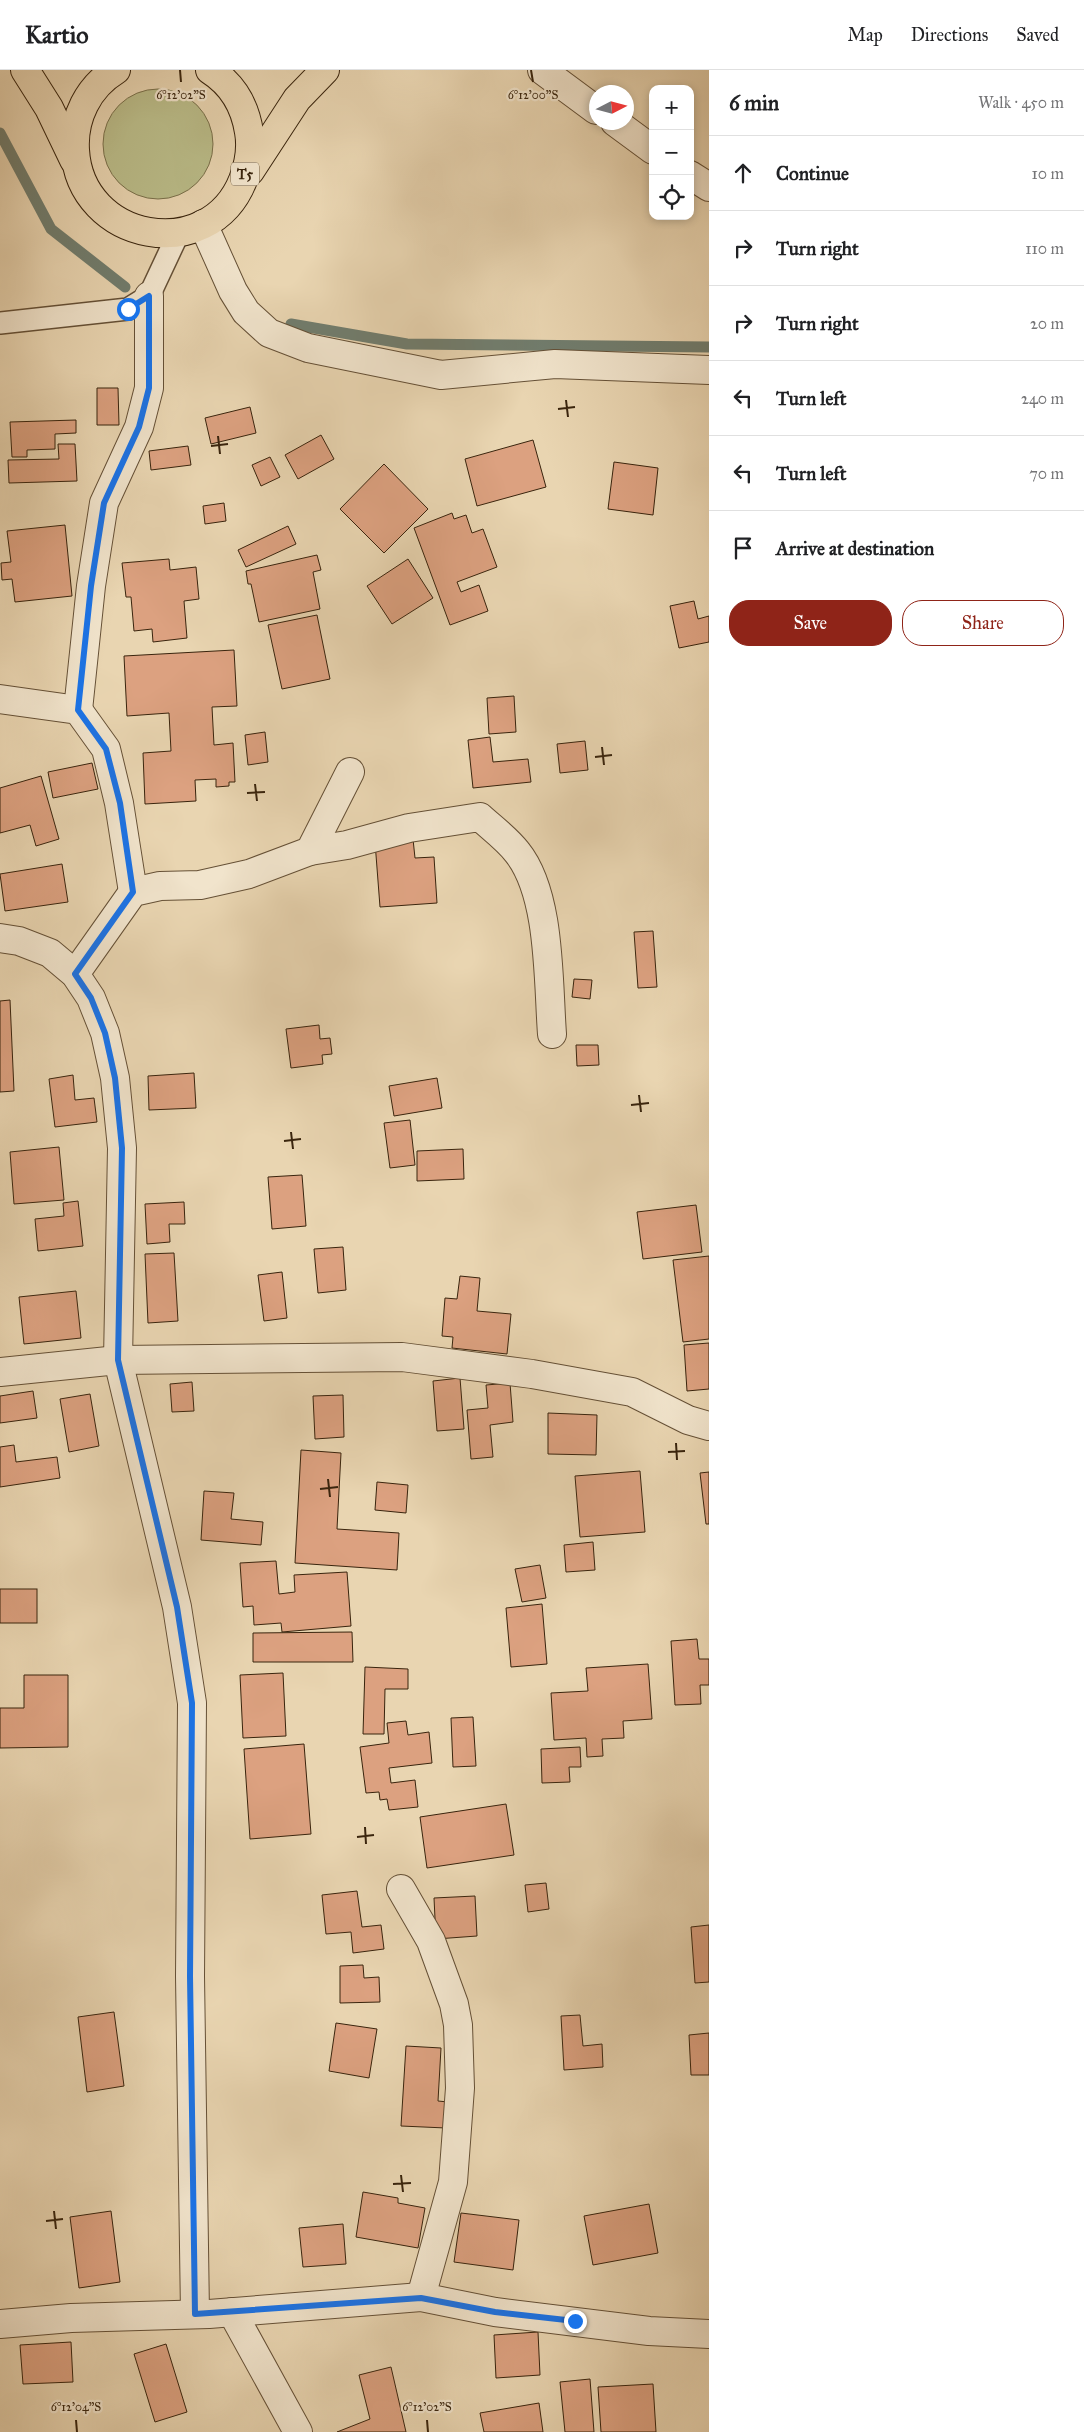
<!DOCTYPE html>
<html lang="en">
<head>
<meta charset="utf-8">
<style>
  :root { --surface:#fff; --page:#f6f6f6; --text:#202124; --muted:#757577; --line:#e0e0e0; --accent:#8f2418 }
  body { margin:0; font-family:"IM FELL Great Primer",serif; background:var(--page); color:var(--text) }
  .controls { position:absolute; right:15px; top:15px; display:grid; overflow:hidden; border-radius:10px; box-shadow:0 2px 8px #0003 }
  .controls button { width:45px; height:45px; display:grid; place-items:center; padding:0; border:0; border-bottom:1px solid var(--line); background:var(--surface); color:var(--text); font:25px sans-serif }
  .compass { position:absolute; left:589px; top:15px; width:45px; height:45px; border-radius:50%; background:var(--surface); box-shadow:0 2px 8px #0003; rotate:84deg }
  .stop { position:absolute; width:15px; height:15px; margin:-11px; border:4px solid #1a73e8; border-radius:50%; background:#fff }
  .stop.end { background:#1a73e8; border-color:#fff; box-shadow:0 1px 5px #0008 }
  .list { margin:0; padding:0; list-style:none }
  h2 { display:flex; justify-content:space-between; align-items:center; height:65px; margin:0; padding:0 20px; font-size:21px }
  h2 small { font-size:16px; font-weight:400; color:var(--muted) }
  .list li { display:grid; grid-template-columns:32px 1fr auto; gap:15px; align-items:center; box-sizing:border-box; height:75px; padding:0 20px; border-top:1px solid var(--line) }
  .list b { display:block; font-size:19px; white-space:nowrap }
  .list em { font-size:16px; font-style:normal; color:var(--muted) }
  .actions { display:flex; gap:10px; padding:15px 20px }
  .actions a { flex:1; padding:11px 0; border:1px solid var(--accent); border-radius:20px; text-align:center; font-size:18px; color:var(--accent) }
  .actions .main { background:var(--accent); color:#fff }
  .icon { flex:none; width:28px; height:28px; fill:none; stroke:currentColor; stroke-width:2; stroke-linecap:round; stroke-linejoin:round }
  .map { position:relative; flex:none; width:709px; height:2362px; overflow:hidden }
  header { display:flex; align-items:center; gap:30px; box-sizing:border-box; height:70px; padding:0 25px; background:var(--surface); border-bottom:1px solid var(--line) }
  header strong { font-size:24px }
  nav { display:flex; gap:28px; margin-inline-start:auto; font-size:18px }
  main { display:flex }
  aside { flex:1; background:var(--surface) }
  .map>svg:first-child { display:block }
</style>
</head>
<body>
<header>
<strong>Kartio</strong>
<nav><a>Map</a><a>Directions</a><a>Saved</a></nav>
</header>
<main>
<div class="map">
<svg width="709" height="2362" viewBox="0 0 709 2362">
  <rect width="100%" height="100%" fill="#e9d5b1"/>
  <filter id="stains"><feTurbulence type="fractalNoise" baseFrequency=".004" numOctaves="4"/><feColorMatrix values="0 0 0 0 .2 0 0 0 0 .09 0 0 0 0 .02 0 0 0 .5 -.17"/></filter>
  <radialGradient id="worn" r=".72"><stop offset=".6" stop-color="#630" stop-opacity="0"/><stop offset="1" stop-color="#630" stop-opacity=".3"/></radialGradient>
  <circle fill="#babc89" stroke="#7a704b" cx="158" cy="74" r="55"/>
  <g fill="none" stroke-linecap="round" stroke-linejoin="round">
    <g stroke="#717d6e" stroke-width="11">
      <polyline points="0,63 51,159 125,217"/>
      <polyline points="291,254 407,274 709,277"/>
    </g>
  </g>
  <g fill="#dca180" stroke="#39240d">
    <polygon points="97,318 118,318 119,355 97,355"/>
    <polygon points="250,337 256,363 211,374 205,348"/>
    <polygon points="76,350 76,363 55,364 55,379 27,380 27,387 12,387 10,352"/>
    <polygon points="321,365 334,389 298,409 285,385"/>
    <polygon points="533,370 546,417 477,436 465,389"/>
    <polygon points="58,374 75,374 77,411 9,413 8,390 59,389"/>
    <polygon points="188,376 191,395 151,400 149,381"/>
    <polygon points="270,387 280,407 261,416 252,395"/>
    <polygon points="614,392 658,398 653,445 608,439"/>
    <polygon points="384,394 428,439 384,483 340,439"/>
    <polygon points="224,433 226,451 205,454 203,436"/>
    <polygon points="452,443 454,449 466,445 472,463 483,459 497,497 457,512 461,522 479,515 488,541 450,555 414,458"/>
    <polygon points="65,455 72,526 15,532 12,509 2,510 1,493 11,492 7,461"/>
    <polygon points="288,456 296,474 246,497 238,480"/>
    <polygon points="317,485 321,500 313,502 320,539 259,552 251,514 248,514 246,501"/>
    <polygon points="169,489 170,500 196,497 199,529 184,531 187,568 153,572 152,559 134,561 131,527 126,527 122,493"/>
    <polygon points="408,489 433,528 392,554 367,516"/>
    <polygon points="694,531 698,549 709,546 709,572 679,578 670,536"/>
    <polygon points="317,545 330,609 282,619 268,555"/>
    <polygon points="234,580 237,636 212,637 214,675 233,673 235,712 229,712 229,716 216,717 216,709 195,710 196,731 145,734 143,683 171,681 169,643 127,646 124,586"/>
    <polygon points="514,626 516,662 489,664 487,628"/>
    <polygon points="265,662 268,692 248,695 245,665"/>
    <polygon points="490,667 493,692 528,689 531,712 473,718 468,670"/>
    <polygon points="585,671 588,700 560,703 557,674"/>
    <polygon points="92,693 98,719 53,728 48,702"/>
    <polygon points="41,706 59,769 36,776 30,755 0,763 0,718"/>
    <polygon points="413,769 415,788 434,787 437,833 380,837 375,772"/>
    <polygon points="62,794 68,832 5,841 0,804"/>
    <polygon points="653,861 657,917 638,918 634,862"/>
    <polygon points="574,909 592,910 590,929 572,927"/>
    <polygon points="10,930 14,1021 0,1022 0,931"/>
    <polygon points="319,955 320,969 330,968 332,984 322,985 323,994 291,998 286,959"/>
    <polygon points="576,975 598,975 599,995 577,996"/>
    <polygon points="194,1003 196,1038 149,1040 148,1006"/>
    <polygon points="73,1005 75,1030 94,1028 97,1052 55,1057 49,1009"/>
    <polygon points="437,1008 442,1038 394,1046 389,1016"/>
    <polygon points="410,1050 415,1095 390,1098 384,1053"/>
    <polygon points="59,1077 64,1130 14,1134 10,1082"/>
    <polygon points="463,1079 464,1109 417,1111 417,1081"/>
    <polygon points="302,1105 306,1156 272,1159 268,1107"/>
    <polygon points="78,1131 83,1176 38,1181 35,1149 64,1146 63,1133"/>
    <polygon points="184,1132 185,1154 169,1154 170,1172 147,1174 145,1134"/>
    <polygon points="696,1135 702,1182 643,1189 637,1142"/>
    <polygon points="343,1177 346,1220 318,1223 314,1179"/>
    <polygon points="174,1183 178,1251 148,1253 145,1184"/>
    <polygon points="709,1186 709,1269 683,1272 673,1190"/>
    <polygon points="282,1202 287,1248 264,1251 258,1205"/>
    <polygon points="460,1206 480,1208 477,1241 511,1244 507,1284 452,1278 453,1267 442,1266 445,1228 457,1229"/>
    <polygon points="76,1221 81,1268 24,1274 19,1227"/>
    <polygon points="709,1273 709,1319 687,1321 684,1275"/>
    <polygon points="460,1308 464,1359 437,1361 433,1311"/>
    <polygon points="192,1312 194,1341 172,1342 170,1314"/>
    <polygon points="510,1313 513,1352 490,1355 493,1387 471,1389 467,1340 488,1338 486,1315"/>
    <polygon points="33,1321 37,1348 0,1353 0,1326"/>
    <polygon points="90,1324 99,1376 69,1382 60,1329"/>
    <polygon points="343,1325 344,1367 315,1369 313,1326"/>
    <polygon points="548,1343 597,1345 596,1385 548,1384"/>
    <polygon points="14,1375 16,1392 57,1387 60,1408 0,1417 0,1377"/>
    <polygon points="301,1380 341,1383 337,1459 399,1463 397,1500 295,1493"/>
    <polygon points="640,1401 645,1462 580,1467 575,1406"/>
    <polygon points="709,1402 709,1454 706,1454 700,1403"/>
    <polygon points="377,1412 408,1415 406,1443 375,1440"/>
    <polygon points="204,1421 234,1423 231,1449 263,1452 261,1475 201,1470"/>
    <polygon points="593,1472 595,1500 566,1502 564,1475"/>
    <polygon points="276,1491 279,1524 295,1522 294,1505 347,1502 351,1556 282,1562 281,1553 254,1555 253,1536 243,1537 240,1493"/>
    <polygon points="540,1495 546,1528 522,1532 515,1499"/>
    <rect x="0" y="1519" width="37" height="34"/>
    <polygon points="542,1534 547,1594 511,1597 506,1538"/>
    <polygon points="352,1562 353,1592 253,1592 253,1563"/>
    <polygon points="697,1569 699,1589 709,1589 709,1615 700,1615 701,1634 675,1635 671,1571"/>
    <polygon points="648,1594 652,1649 623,1651 624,1668 602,1669 603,1686 587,1687 586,1668 554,1670 551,1623 588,1621 586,1598"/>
    <polygon points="365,1597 408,1599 408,1619 385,1619 384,1664 363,1664"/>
    <polygon points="283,1603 286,1666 243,1668 240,1605"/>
    <polygon points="24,1605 68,1605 68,1677 0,1678 0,1638 24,1638"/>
    <polygon points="473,1647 476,1696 453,1697 451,1648"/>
    <polygon points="406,1651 408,1665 429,1662 432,1693 389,1698 391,1713 415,1710 418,1737 389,1740 387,1729 380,1730 379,1722 366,1723 360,1677 389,1673 387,1653"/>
    <polygon points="304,1674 311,1764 250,1769 244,1679"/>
    <polygon points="580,1677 581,1697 569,1697 570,1712 542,1713 541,1679"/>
    <polygon points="506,1734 514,1785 427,1798 420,1747"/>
    <polygon points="546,1813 549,1839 528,1842 525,1815"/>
    <polygon points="357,1821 362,1857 381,1855 384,1879 353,1883 351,1862 326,1864 322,1825"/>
    <polygon points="475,1826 477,1866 436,1869 434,1828"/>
    <polygon points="709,1855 709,1912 695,1913 691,1857"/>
    <polygon points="363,1895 364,1908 379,1907 380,1932 340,1933 340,1896"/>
    <polygon points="114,1942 124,2016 87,2022 78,1947"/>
    <polygon points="580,1945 583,1976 602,1974 603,1997 564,2000 561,1946"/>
    <polygon points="336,1953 377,1959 369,2008 329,2001"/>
    <polygon points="709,1963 709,2005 691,2005 689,1965"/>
    <polygon points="406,1976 441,1978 438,2031 448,2032 446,2058 401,2056"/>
    <polygon points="363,2122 398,2128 398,2133 425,2138 418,2178 356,2167"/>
    <polygon points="649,2134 658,2183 593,2195 584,2146"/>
    <polygon points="111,2141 120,2212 79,2218 70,2147"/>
    <polygon points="461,2143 519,2150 513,2200 454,2192"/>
    <polygon points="343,2154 346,2194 303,2197 299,2158"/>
    <polygon points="538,2262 540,2305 496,2308 494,2265"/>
    <polygon points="71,2272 73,2312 23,2314 20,2275"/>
    <polygon points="166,2274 187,2342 155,2352 134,2284"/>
    <polygon points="391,2297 406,2362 337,2362 370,2349 359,2305"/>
    <polygon points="590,2309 594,2362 565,2362 560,2312"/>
    <polygon points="653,2314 656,2362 601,2362 598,2317"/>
    <polygon points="539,2333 543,2362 484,2362 480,2343"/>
  </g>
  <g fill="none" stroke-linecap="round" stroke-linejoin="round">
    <g stroke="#655036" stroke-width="24">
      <polyline id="service" points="0,253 128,239 149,226 179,162"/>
    </g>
    <g stroke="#655036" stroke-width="30">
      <g id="minor">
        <polyline points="542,0 596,40"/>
        <polyline points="615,52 653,80"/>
        <polyline points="690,105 709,117"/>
        <polyline points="203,154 233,221 246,242 269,263 308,278 441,305 555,294 709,300"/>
        <polyline points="0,629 78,640 106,679 119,733 133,822"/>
        <polyline points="78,640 91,516 104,433 139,357 149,318 149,226"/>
        <path d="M 310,781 L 347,775 L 409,758 L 480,747 C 492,758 507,769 517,782 C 551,824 548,911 552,964"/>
        <polyline points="0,868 19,871 50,883 75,904 91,928 105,963 115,1008 122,1078 118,1290 177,1537 192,1633 190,1906 195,2244"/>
        <polyline points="75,904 133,822 160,816 200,815 249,804 310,781 350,702"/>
        <polyline points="0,1302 118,1290 402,1287 532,1304 632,1322 688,1350 709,1356"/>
        <polyline points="401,1819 431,1871 454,1934 458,1955 460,2018 453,2112 421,2227"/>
        <polyline points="232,2242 298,2362"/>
        <polyline points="0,2254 71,2248 209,2244 421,2227 495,2242 649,2261 709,2264"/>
      </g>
    </g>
    <g stroke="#39240d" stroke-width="30">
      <g id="trunk">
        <polyline points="25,0 49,38 74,90"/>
        <path d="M 116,0 C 88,17 73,48 75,80 C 80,172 209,196 243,110 C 249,94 252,79 249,62 C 245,36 232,14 210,0"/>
        <polyline points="250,101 297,29 325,0"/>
      </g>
    </g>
    <use href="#service" stroke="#f1e4cc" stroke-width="21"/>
    <use href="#minor" stroke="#f1e4cc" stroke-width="28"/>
    <use href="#trunk" stroke="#e9d5b1" stroke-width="28"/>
  </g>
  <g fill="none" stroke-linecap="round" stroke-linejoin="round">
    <polyline stroke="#1a73e8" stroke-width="6" points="128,239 149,226 149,318 139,357 104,433 91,516 78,640 106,679 120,733 133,822 75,904 91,928 105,963 115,1008 122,1078 118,1290 177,1537 192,1633 190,1906 195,2244 421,2228 495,2242 575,2251"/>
  </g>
  <path fill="none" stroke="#39240d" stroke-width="2" d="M 180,0 L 181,12M 531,0 L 533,12M 566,330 L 568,347M 558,339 L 575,337M 218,366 L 220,384M 211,376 L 228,374M 602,677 L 604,695M 595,687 L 612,685M 255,714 L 257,731M 247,723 L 265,722M 639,1025 L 641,1042M 631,1035 L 649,1033M 291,1062 L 293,1079M 284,1071 L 301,1069M 676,1373 L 677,1390M 668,1382 L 685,1381M 328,1409 L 330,1427M 320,1419 L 338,1417M 365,1757 L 366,1774M 357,1767 L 374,1765M 401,2105 L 403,2122M 393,2114 L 411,2113M 54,2141 L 56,2159M 46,2151 L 63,2149M 76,2350 L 77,2362M 427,2350 L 428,2362"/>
  <g text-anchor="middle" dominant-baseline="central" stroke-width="4.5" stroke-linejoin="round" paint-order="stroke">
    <rect fill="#f1e4cc" stroke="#705e46" stroke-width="1" x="231" y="92.5" width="28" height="23" rx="4"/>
    <g font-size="14" font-weight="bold" fill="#39240d">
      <text x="245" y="104">T5</text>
    </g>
  </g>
  <g font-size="12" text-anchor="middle" fill="#39240d" stroke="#f1e4cc" stroke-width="4.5" stroke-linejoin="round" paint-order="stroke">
    <text x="181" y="29">6°12'02"S</text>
    <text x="533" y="29">6°12'00"S</text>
    <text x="76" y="2341">6°12'04"S</text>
    <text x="427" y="2341">6°12'02"S</text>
  </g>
  <rect width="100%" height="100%" filter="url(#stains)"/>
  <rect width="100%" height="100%" fill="url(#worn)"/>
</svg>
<div class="controls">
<button>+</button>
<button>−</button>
<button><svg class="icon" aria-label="locate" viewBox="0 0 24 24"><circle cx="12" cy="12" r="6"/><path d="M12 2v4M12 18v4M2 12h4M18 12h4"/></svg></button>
</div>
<svg class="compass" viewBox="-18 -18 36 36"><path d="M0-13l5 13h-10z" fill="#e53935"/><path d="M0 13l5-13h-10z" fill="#757577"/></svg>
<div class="stop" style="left:128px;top:239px"></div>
<div class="stop end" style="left:575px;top:2251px"></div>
</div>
<aside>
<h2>6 min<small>Walk · 450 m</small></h2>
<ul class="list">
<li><svg class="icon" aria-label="ahead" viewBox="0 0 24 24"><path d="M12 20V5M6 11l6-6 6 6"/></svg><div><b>Continue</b></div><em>10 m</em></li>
<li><svg class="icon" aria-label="right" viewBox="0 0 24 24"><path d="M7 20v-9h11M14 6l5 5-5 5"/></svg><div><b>Turn right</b></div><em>110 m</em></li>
<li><svg class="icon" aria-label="right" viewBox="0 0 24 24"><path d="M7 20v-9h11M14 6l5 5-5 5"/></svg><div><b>Turn right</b></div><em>20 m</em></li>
<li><svg class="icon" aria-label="left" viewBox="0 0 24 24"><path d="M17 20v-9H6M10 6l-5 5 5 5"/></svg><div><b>Turn left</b></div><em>240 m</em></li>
<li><svg class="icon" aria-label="left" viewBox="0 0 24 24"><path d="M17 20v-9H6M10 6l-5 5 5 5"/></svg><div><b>Turn left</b></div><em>70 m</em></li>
<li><svg class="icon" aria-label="arrive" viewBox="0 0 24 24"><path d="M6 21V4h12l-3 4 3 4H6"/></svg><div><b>Arrive at destination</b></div></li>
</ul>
<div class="actions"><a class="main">Save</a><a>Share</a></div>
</aside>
</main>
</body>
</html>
